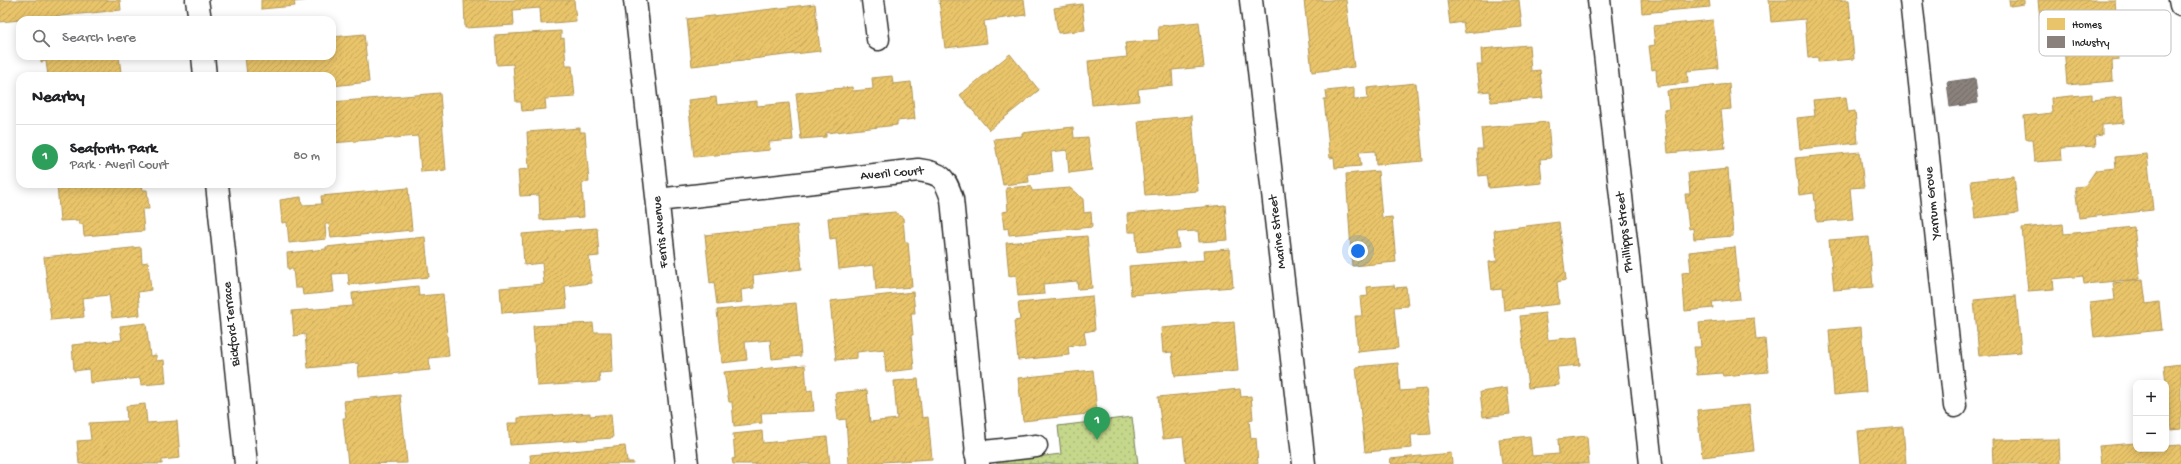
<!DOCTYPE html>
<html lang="en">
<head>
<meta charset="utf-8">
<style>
  :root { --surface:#fff; --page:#f6f6f6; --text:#202124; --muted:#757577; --line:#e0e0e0; --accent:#1a73e8 }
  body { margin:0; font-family:"Gochi Hand",sans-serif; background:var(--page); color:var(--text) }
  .controls { position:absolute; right:12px; bottom:12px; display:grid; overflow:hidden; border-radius:8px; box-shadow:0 2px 10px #0003 }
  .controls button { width:36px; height:36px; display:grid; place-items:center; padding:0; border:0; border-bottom:1px solid var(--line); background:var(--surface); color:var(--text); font:20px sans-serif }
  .you { position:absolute; left:1358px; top:251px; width:14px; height:14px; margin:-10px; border:3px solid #fff; border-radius:50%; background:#1a73e8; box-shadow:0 0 0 6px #1a73e833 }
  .badge { display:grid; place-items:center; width:26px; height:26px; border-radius:50%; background:var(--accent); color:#fff; font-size:13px; font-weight:700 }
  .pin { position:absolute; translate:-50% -33px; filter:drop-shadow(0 1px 2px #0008) }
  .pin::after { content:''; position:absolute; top:21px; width:14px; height:12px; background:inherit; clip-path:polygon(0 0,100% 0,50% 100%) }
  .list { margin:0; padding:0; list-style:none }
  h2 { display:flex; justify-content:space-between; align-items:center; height:52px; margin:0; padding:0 16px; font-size:17px }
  h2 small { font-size:13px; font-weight:400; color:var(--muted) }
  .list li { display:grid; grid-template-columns:26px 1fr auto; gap:12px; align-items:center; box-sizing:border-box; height:64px; padding:0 16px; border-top:1px solid var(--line) }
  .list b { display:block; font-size:15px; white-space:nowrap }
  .list p { margin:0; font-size:13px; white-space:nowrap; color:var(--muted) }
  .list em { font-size:13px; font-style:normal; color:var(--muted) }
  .icon { flex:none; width:22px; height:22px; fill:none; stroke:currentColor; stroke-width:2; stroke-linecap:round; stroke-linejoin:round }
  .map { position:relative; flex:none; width:2181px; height:464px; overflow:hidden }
  .search { position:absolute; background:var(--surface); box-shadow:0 2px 10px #0003; left:16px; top:16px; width:320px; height:44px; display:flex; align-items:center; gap:10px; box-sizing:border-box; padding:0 14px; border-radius:12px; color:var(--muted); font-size:15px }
  .panel { position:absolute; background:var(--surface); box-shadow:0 2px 10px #0003; left:16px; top:72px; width:320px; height:116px; border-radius:12px }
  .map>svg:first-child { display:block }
</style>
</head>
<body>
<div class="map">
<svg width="2181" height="464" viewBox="0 0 2181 464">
  <defs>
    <pattern id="park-dots" width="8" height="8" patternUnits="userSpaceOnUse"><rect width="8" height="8" fill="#c5d78b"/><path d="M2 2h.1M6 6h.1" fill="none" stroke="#a9b978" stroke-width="1.8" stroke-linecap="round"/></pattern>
    <pattern id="homes-hatch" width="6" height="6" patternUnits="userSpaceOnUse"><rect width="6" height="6" fill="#e9c46a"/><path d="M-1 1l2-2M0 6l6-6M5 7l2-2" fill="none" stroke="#c8a95c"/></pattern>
    <pattern id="industry-hatch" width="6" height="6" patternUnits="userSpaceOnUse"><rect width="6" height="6" fill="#8a817c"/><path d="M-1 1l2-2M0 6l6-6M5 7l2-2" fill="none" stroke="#716a66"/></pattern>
  </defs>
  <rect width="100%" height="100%" fill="#fff"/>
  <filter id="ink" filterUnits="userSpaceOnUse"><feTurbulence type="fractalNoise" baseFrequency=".025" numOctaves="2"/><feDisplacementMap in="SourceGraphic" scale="8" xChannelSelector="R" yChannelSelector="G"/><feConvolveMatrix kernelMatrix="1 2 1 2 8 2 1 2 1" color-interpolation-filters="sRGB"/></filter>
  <g filter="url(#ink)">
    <polygon fill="url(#park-dots)" stroke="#78815b" points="1132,417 1138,464 997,464 996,462 1061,454 1058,426"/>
    <g fill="url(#homes-hatch)" stroke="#b09657">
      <polygon points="0,0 120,0 121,10 0,22"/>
      <polygon points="261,0 311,0 294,2 295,6 261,9"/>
      <polygon points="464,0 574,0 576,21 541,24 540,8 513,10 514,25 465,28"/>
      <polygon points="939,0 1024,0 1026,15 984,21 987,43 945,48"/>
      <polygon points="1304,0 1346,0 1354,67 1312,72"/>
      <polygon points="1447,0 1519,0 1522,27 1465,33 1463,22 1450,24"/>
      <polygon points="1641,0 1709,0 1710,7 1642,13"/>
      <polygon points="1769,0 1849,0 1854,59 1818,62 1818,57 1808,58 1805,19 1771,22"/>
      <polygon points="2009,0 2024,0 2024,4 2010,6"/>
      <polygon points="2038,0 2115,0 2117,25 2089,28 2088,23 2041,28"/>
      <polygon points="815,4 820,51 692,66 687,19"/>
      <polygon points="1082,4 1085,30 1058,33 1054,8"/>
      <polygon points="1713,20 1718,68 1687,71 1688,83 1657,86 1656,69 1652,70 1649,46 1655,45 1653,26"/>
      <polygon points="1199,22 1204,67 1172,70 1173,85 1138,89 1139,101 1092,105 1088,61 1127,57 1125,43 1159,40 1158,26"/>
      <polygon points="2117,29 2119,60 2112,61 2113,81 2067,85 2063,33"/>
      <polygon points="561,31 561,39 564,38 566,66 572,66 575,97 545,99 546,109 522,111 521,102 516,102 513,64 497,65 495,35"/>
      <polygon points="364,34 369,82 332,86 332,76 247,76 245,56 332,56 332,37"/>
      <polygon points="1529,45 1531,71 1540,70 1543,98 1491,102 1490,91 1480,92 1477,65 1482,65 1481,49"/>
      <polygon points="1010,54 1039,90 989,130 960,95"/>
      <polygon points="41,56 119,56 121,73 118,73 118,76 48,76 46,61 41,62"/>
      <polygon points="892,76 893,84 911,82 915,119 897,121 897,125 826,133 826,137 801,139 796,93 852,87 853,91 873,89 872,78"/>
      <polygon points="1416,83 1423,161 1376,165 1375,151 1359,152 1361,166 1335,168 1334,157 1330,158 1324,99 1327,99 1326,91 1354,88 1354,100 1368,99 1367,88"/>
      <polygon points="1729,84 1731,109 1721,110 1725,148 1668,153 1664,110 1669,109 1667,91"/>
      <polygon points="440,93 446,170 421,172 418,136 332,143 332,102"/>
      <polygon points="2092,94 2092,100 2122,97 2124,123 2102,125 2102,135 2095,136 2096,146 2061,148 2062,160 2034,162 2032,139 2026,139 2024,116 2052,113 2051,98"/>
      <polygon points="716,97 717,105 757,101 757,106 789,103 793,140 769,142 770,150 694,157 688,100"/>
      <polygon points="1846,97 1848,112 1855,111 1858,143 1800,149 1797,118 1815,116 1813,100"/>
      <polygon points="1192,116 1198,191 1145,195 1138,121"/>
      <polygon points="1548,122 1551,158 1540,159 1542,183 1489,188 1487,175 1479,176 1477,149 1483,149 1481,128"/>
      <polygon points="1073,127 1074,138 1088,137 1092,170 1069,173 1067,150 1051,152 1053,171 1028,174 1029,182 1003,185 994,139 1022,136 1022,133"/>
      <polygon points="580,128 580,132 585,132 589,182 582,183 584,217 540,220 539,195 520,196 518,170 529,169 527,132"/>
      <polygon points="1860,152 1864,187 1850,188 1853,219 1817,222 1814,193 1799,195 1795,158"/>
      <polygon points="2147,154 2153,210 2079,218 2075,187 2085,186 2096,170 2116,168 2115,157"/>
      <polygon points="1728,169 1733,236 1694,239 1693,228 1689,229 1685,194 1690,194 1688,173"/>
      <polygon points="1378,171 1382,218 1392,217 1396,262 1352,266 1346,174"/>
      <polygon points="2014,176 2018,213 1975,218 1971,181"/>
      <polygon points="57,184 142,184 143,190 147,190 149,209 142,209 144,231 84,236 83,224 79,224 79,220 60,221"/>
      <polygon points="1031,186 1032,191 1070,188 1083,199 1084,213 1091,212 1092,227 1009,235 1008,228 1004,229 1002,212 1008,211 1006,188"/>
      <polygon points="408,188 412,230 331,238 329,224 325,224 326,239 289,243 287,222 282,223 280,200 301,197 302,205 322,204 321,196"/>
      <polygon points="1225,205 1228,240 1199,242 1198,231 1177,232 1179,248 1137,252 1136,232 1128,232 1127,214"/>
      <polygon points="895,212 903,218 905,242 908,242 912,287 876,290 874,265 839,269 836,238 830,239 828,218"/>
      <polygon points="1559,222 1566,280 1557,282 1559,304 1504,310 1502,289 1492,290 1489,262 1497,261 1494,230"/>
      <polygon points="2063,224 2064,234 2134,227 2140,279 2084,284 2083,276 2053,279 2054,289 2028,291 2022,228"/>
      <polygon points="797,225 802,269 753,275 754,288 741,290 742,302 717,305 714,282 710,283 705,235"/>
      <polygon points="597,228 599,256 589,257 592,283 565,286 567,308 502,313 500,288 544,284 542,263 524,265 522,234"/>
      <polygon points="1087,236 1092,288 1078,289 1077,281 1043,284 1044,294 1018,296 1016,275 1009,276 1006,243"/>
      <polygon points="425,237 429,277 349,285 348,273 332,274 334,292 303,295 302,288 295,288 293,269 288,269 287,253 326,249 326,247"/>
      <polygon points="1869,237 1873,287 1834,290 1829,240"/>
      <polygon points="141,247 142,263 148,262 151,290 138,292 140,315 112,318 109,295 82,298 84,317 51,320 44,257"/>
      <polygon points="1735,247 1740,299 1712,302 1713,308 1685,311 1682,273 1691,272 1689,252"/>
      <polygon points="1230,249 1233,287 1131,295 1129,266 1205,260 1204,251"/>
      <polygon points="2143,280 2146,304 2159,302 2162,330 2094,337 2090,303 2115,300 2113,283"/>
      <polygon points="1394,285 1395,288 1406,287 1408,306 1394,307 1398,348 1358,352 1355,316 1362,316 1360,297 1368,296 1367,287"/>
      <polygon points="418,286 419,296 443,294 449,356 429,358 430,370 359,377 358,363 308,368 305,334 294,336 292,311 353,306 352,293"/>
      <polygon points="913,292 915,313 911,313 913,335 911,335 914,369 886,372 884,349 857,352 857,358 836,360 830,301"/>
      <polygon points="1092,296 1095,330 1084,332 1086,344 1068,346 1069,355 1018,360 1014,321 1020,320 1018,303"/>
      <polygon points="2016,296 2021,352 1979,356 1974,300"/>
      <polygon points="796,303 801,356 772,359 770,340 745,342 747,360 722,363 717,310"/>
      <polygon points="1545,313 1548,340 1577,337 1580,365 1557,367 1559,385 1528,388 1520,316"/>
      <polygon points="1754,318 1756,340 1765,339 1768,372 1723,376 1722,373 1697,375 1694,347 1701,347 1699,323"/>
      <polygon points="1234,322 1238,371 1175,376 1172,352 1163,353 1161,328"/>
      <polygon points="146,323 150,356 156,355 156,361 164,360 166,383 141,385 140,378 90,383 89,369 74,371 72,345 122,340 120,326"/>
      <polygon points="593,323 594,332 611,332 613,372 599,373 600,382 537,386 533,326"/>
      <polygon points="1861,327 1866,392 1834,395 1829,330"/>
      <polygon points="1398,363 1400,391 1426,389 1431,434 1411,435 1412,448 1365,452 1356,367"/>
      <polygon points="2181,364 2181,429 2172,430 2164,366"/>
      <polygon points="805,365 807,391 812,390 814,411 761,413 762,423 734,426 732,402 729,402 724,372"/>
      <polygon points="1093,370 1097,413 1023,421 1018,378"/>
      <polygon points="918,379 922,418 928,417 932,459 849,464 846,419 838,420 835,393 867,390 870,422 897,419 894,381"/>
      <polygon points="1507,388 1510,414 1483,417 1480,392"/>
      <polygon points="1240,389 1241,397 1251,396 1253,419 1249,420 1251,439 1256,438 1258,464 1186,464 1183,437 1163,439 1158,397"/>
      <polygon points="400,395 407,463 348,464 343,418 346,418 344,401"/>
      <polygon points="145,404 147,423 177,421 180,458 162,460 162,464 79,464 77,441 91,440 89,423 127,421 126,406"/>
      <polygon points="1749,405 1754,451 1702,457 1697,410"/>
      <polygon points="590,413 590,416 611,414 613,438 510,445 508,423 518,423 518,418"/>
      <polygon points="1903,427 1906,464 1861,464 1858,431"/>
      <polygon points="762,431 763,443 827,437 830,464 733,464 732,459 735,458 733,434"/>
      <polygon points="1530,436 1532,456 1559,454 1558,439 1587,436 1589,464 1502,464 1499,439"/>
      <polygon points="2059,439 2060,464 1993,464 1992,440"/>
      <polygon points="2136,443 2136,449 2166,449 2166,446 2181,445 2181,464 2101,464 2099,446"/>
      <polygon points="625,446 627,462 633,462 633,464 531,464 530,455"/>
      <polygon points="1451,453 1452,464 1391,464 1390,459"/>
    </g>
    <polygon fill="url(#industry-hatch)" stroke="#6e6764" points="1975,78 1978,103 1950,107 1947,82"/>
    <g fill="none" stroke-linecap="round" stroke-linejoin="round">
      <g stroke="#2b2b2b" stroke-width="25">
        <g id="street">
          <polyline points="197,0 200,20"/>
          <polyline points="635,0 687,464"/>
          <polyline points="873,0 878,39"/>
          <polyline points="1251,0 1304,464"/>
          <polyline points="1599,0 1651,464"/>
          <polyline points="1911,0 1955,406"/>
          <polyline points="2180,0 2181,5"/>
          <polyline points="203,56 205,76"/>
          <polyline points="217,184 246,464"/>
          <path d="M 658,200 L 918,170 C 941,173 945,177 952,199 L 978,464"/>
          <polyline points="976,453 1036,446"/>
        </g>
      </g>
      <use href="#street" stroke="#fff" stroke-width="22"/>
    </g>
  </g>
  <g text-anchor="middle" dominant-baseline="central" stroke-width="4" stroke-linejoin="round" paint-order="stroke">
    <g font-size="13" fill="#2b2b2b" stroke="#fff">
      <text transform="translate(892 174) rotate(-5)">Averil Court</text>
      <text transform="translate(1933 203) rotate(-96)">Yarrum Grove</text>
      <text transform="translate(661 232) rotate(-96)">Ferris Avenue</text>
      <text transform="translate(1278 232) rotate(-97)">Marine Street</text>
      <text transform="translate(1625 232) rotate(-96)">Phillipps Street</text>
      <text transform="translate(232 324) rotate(-96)">Bickford Terrace</text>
    </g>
  </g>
  <rect x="2039" y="10" width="132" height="46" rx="6" fill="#fff" stroke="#bfbfbf" stroke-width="1"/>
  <rect x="2047" y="18" width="18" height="12" fill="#e9c46a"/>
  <rect x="2047" y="36" width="18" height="12" fill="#8a817c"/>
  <g font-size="11" fill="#2b2b2b">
    <text x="2072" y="28">Homes</text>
    <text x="2072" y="46">Industry</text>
  </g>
</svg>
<div class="controls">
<button>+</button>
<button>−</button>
</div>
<div class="you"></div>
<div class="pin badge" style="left:1097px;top:440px;background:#2e9e5b">1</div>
<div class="search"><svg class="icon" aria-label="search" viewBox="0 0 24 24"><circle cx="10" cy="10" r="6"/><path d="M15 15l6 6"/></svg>Search here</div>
<section class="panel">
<h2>Nearby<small></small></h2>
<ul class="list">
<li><span class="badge" style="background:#2e9e5b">1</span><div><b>Seaforth Park</b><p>Park · Averil Court</p></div><em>80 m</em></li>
</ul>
</section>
</div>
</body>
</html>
